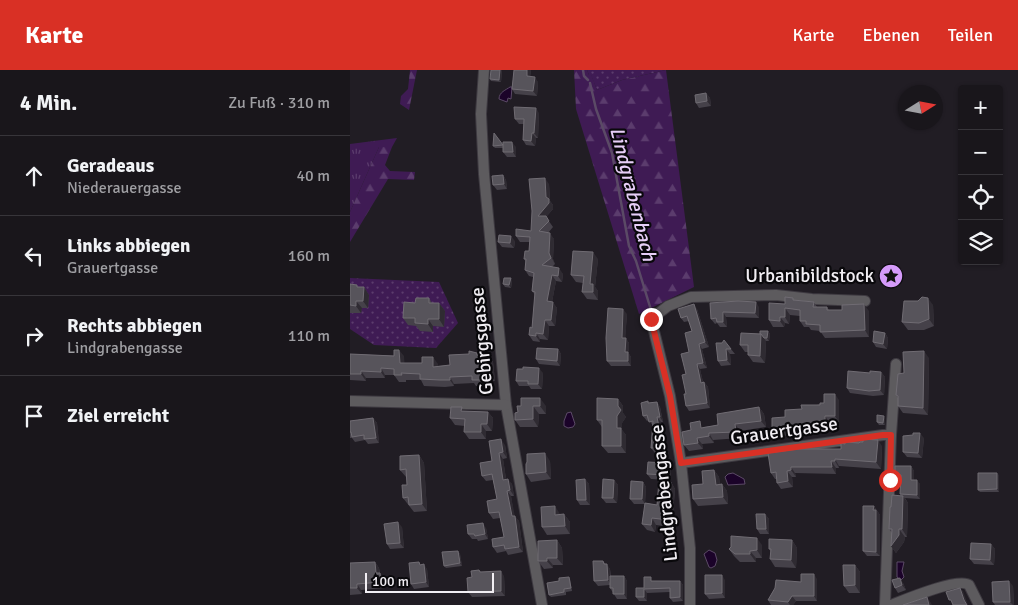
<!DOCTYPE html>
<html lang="de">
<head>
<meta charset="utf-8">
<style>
  :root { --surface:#19161b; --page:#262328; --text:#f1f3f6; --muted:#9f9fa3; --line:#37353a; --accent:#d93025 }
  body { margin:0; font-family:Signika,sans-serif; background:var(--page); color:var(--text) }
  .controls { position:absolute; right:15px; top:15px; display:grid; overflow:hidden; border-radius:5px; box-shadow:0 1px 4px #0004 }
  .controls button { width:45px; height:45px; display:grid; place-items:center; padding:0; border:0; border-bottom:1px solid var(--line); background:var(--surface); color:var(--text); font:25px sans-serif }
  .compass { position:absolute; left:548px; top:15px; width:45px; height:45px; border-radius:50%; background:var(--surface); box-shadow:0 1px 4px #0004; rotate:79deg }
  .scale { position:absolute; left:15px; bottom:12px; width:129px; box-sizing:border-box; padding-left:5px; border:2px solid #f1eef3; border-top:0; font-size:14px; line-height:18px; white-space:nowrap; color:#f1eef3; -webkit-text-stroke:4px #09080b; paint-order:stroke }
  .stop { position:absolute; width:15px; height:15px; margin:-11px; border:4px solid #d93025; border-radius:50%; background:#fff }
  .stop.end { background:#d93025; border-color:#fff; box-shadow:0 1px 5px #0008 }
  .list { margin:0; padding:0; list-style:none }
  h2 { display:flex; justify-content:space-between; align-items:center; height:65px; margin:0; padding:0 20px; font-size:21px }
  h2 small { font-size:16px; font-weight:400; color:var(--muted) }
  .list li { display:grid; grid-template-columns:32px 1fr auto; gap:15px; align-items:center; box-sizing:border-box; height:80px; padding:0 20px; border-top:1px solid var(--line) }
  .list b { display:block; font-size:19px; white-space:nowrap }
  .list p { margin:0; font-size:16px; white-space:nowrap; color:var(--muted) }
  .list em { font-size:16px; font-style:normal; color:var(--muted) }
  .icon { flex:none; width:28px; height:28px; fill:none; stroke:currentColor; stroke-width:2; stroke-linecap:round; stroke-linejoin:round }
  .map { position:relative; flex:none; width:668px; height:535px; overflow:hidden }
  header { display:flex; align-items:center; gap:30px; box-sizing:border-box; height:70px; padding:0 25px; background:var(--accent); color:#fff }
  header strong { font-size:24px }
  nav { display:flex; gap:28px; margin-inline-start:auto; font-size:18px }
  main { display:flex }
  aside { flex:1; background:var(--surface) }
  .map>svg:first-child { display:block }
</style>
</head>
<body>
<header>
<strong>Karte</strong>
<nav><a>Karte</a><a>Ebenen</a><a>Teilen</a></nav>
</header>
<main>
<aside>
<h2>4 Min.<small>Zu Fuß · 310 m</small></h2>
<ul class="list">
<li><svg class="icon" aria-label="ahead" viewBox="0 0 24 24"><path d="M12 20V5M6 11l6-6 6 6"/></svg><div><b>Geradeaus</b><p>Niederauergasse</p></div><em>40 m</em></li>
<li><svg class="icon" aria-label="left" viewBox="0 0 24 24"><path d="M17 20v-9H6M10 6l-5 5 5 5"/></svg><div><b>Links abbiegen</b><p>Grauertgasse</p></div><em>160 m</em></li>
<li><svg class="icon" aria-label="right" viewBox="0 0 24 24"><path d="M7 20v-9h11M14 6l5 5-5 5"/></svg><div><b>Rechts abbiegen</b><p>Lindgrabengasse</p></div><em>110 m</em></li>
<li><svg class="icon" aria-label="arrive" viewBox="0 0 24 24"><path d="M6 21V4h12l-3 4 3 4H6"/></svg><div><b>Ziel erreicht</b></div></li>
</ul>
</aside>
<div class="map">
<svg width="668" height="535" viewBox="0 0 668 535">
  <defs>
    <pattern id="grass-tufts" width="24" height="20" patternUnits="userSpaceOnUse" patternTransform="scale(1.25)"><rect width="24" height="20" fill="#3f1b54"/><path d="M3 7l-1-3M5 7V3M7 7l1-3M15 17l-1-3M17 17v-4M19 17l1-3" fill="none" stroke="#5b3c6d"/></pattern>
    <pattern id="forest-firs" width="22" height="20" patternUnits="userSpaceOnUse" patternTransform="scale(1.25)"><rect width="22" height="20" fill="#3f1b54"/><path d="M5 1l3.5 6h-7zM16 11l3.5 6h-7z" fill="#5b3c6d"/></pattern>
    <pattern id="park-dots" width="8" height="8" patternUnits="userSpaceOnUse" patternTransform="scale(1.25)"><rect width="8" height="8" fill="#3f1b54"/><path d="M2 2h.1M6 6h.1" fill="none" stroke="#5b3c6d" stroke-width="1.8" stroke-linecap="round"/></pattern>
  </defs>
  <rect width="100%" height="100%" fill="#211d24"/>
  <polygon fill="url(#grass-tufts)" points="47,68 42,77 29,77 0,142 0,74"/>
  <g fill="url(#forest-firs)">
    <polygon points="60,0 67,0 59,40 50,34 51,26 58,19"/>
    <polygon points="224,0 237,0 239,5 241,4 247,20 272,10 316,0 344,217 289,244 226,39"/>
    <polygon points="29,77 42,77 35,95 40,101 65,102 64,110 38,109 0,172 0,142"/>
  </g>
  <g fill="url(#park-dots)">
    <polygon points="237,0 316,0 272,10 247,20 241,5 239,5"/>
    <polygon points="0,208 89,212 108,253 86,278 24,275 0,259"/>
  </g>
  <g fill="#1b0329" stroke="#5b4a66">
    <path d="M 160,17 L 162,17 L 161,29 L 158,28 L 157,32 L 149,29 C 149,22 156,20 160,17 Z"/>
    <polygon points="221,342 225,354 223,357 218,358 214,356 214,351 217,343"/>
    <polygon points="383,403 394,409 395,414 378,415 375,407 378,404"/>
    <polygon points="359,480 365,483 367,490 365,496 361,498 359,497 354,484"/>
    <polygon points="547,492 554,492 552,501 554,507 551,510 547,507"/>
  </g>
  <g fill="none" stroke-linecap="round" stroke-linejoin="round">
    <g stroke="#5b4a66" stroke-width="2.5">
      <polyline points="233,0 234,6 238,10"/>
      <polyline points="240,13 246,39 262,83 279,176 286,191 301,240"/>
    </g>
    <g stroke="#3e3a41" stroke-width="12">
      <g id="minor">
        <polyline points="134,0 131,44 134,104 156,335 192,535"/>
        <polyline points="0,331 156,335"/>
        <polyline points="331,393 533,365 541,365"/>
        <polyline points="340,535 340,478 331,393 320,326 301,249 318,236 341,227 426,225 462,229 515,231"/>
        <polyline points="535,535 541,365 546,294"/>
        <path d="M 541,535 C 554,530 609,507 619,515 L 629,535"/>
      </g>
    </g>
    <use href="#minor" stroke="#5d5b5e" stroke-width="10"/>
  </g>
  <g fill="#454149">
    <polygon points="152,0 151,12 141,11 140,9"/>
    <polygon points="163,0 181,0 180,7 188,12 187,26 165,24 162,19 164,0"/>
    <polygon points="356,23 360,28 361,36 349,38 346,33"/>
    <polygon points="189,43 188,68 186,68 185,76 176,75 173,70 174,54 169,54 165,49"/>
    <polygon points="153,75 166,77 166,87 157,87 153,82 153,78 145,78 143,76"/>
    <polygon points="153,105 156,110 157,119 147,120 143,115"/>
    <polygon points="199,114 200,131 203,135 203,139 196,147 203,157 198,163 204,169 203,189 205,194 202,197 213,204 212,212 206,211 202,232 207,238 205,256 199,256 198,270 190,269 190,272 183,271 179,265 182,258 185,225 182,221 183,207 179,206 175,200 176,192 174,189 179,181 180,172 170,172 166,166 181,161"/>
    <polygon points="165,171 164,178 152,177 148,172"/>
    <polygon points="248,189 245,217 248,221 248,230 237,229 232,222 233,213 226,212 221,205"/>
    <polygon points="162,211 161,218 155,217 153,214"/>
    <polygon points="0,214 8,217 14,217 19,225 18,238 12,238 11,243 0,243"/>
    <polygon points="79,228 82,233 89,233 95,241 94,257 83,256 83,262 70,261 66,256 58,255 53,248 65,233"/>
    <polygon points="445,230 464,232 467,237 477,237 479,240 519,241 519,267 475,268 470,261 461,260 459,257 454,257 450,251 450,246 440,245 439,254 435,253 434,257 423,257 419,250 435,234"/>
    <polygon points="568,231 583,235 584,256 574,260 558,260 552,252"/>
    <polygon points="360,233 409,237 409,248 376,247 377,257 370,257 367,253 365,254 361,249"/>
    <polygon points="347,239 359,277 352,279 357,298 350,299 353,312 354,312 358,317 360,338 339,341 336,336 336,324 339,282 342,261 339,251 334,252 331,248"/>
    <polygon points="277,244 275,268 279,273 279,284 281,287 281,296 261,296 257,291"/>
    <polygon points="418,261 420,264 419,271 416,271 415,293 403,292 398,285 398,282 395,282 390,275 410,264"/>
    <polygon points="535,263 538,268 537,279 526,277 523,272"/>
    <polygon points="366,273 381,279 385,284 380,284 381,295 371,296 368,291"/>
    <polygon points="208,279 211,284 210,296 189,294 186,289"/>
    <polygon points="0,284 54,286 54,293 88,294 88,296 100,295 128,285 138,285 143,292 145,311 142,311 142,317 126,316 124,313 104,314 104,316 95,317 74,316 71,310 56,310 56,312 49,312 44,305 35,305 35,308 16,308 16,311 0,310"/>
    <polygon points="579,288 578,345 553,343 548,336 548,328 546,325 554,303"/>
    <polygon points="173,299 193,303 192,319 181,319 179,316 169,316 166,311"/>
    <polygon points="531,302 535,307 534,325 523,326 500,323 497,318"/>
    <polygon points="268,329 273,336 273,343 276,347 272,353 272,360 276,365 276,383 258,383 252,376 252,357 247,350"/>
    <polygon points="489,330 489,352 479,352 479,362 448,362 449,365 426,366 422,360 435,347 452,339 474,333"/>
    <polygon points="298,331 299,333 307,332 310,337 313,352 311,352 313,364 315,367 315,372 317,375 317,383 305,383 301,378 303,356 299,350 297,351 293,346"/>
    <polygon points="167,336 196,336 196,344 189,344 188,357 170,357 165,350 168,342"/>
    <polygon points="409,337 414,344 416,357 390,361 390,368 363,370 364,373 352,374 353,379 339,381 334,375 354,357 368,355"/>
    <polygon points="114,341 138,342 143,348 142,361 136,361 136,369 119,369 114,362 115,356 105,355 100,348"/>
    <polygon points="23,348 27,353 29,373 18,374 15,370 5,372 2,368 0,368 0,351"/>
    <polygon points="535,348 535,355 529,355 527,352"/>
    <polygon points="574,368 572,388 557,387 553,382"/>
    <polygon points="155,375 157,388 153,389 156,409 162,414 164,426 161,426 164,446 169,451 173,482 158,485 156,481 147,483 143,477 154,467 150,448 143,449 139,443 147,429 143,410 136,411 132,406"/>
    <polygon points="532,376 531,399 489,396 489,398 486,398 486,404 445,403 446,407 442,407 443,417 431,419 427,413 427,409 425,409 421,403 491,379"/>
    <polygon points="69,385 74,393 77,441 64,442 53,428 57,415 57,407 56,407 50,400"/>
    <polygon points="200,391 201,409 181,412 176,404"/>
    <polygon points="317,393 321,398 320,410 301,409 297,404"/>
    <polygon points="561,396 564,401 564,410 570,414 570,429 555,428 558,433 557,467 555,467 554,472 546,483 541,476 542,463 539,459 541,437 551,426 550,424 551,409 547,409 545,405"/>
    <polygon points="364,400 369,407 370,415 372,414 377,421 378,434 348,436 343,429 353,414"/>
    <polygon points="649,405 649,422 630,422 628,420"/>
    <polygon points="235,409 239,414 240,435 230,435 227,430"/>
    <polygon points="264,410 268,415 267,433 256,433 252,428"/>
    <polygon points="293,412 296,417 295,433 307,435 321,412 325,419 322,457 306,455 305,462 297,460 292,454 295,434 284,434 280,429"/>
    <polygon points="524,436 530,445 530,486 517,486 513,481"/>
    <polygon points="210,444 210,445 214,444 220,452 220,464 197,465 192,457"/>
    <polygon points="415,444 419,449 419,464 410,464 407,459"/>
    <polygon points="52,457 54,478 40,479 37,474"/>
    <polygon points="136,458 138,469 128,471 127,469 122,469 118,464"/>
    <polygon points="207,470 212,478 213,495 203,495 203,498 194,499 188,491"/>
    <polygon points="442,470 447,478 446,498 425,497 420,489 421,482 419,479"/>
    <polygon points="641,474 645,479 644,495 624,494 620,489"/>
    <polygon points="412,475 412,488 406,488 406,492 390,492 384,486 379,479"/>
    <polygon points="108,481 110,484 112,496 96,498 94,496"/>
    <polygon points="253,491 260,499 261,506 274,506 277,511 277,529 267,529 260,518 260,515 248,516 244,511"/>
    <polygon points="25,492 29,498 30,503 34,509 35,518 11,520 12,524 0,525 0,493"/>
    <polygon points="71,495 77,499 79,517 64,519 61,514"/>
    <polygon points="505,495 510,502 510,523 499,523 494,516"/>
    <polygon points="129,500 131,502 154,506 155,526 122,527 118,522 122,507"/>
    <polygon points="219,507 220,509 222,521 216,522 216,525 201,527 199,525 209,511"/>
    <polygon points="467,509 467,531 446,531 443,535 421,535 418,530"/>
    <polygon points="375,510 375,528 359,529 355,524"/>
    <polygon points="304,511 330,511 333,515 333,531 323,532 320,528 320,522 297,523 297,531 289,531 286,527 294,518"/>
    <polygon points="553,513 556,520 548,523 545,518"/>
    <polygon points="663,516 664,535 645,535 643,532"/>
  </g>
  <g fill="#2f2b32">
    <polygon points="150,0 152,0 151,12 149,10"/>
    <polygon points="177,0 181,0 180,9 177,6"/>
    <polygon points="185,7 188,12 187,26 183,21"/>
    <polygon points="356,23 360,28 361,36 357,31"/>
    <polygon points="186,38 189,43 188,68 184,63"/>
    <polygon points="182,63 186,68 185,76 181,71"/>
    <polygon points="162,72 166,77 166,87 163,82"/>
    <polygon points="153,105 156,110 157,119 154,114"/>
    <polygon points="195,108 199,114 200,131 203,135 203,139 196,147 203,157 196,147 188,146 196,127"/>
    <polygon points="200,163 204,169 203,189 205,194 199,183"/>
    <polygon points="161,166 165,171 164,178 160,173"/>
    <polygon points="243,182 248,189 245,217 248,221 248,230 243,222 240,214"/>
    <polygon points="209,198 213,204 212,212 208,206"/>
    <polygon points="202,205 206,211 201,237 197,231"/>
    <polygon points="161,208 162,211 161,218 159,215"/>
    <polygon points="14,217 19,225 18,238 13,231"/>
    <polygon points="578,228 583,235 584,256 579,249"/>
    <polygon points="6,231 12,238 11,243 6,236"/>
    <polygon points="203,232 207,238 205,256 201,250"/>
    <polygon points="406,232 409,237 409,248 405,243"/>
    <polygon points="89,233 95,241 94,257 89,249"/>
    <polygon points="344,234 347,239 359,277 355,272"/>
    <polygon points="514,234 519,241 519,267 515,260"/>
    <polygon points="435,238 440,245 439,254 435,247"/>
    <polygon points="273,239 277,244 275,273 272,268"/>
    <polygon points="373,242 376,247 377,257 373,252"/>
    <polygon points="430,247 435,253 434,257 430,251"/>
    <polygon points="78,249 83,256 83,262 78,254"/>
    <polygon points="195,250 199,256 198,270 193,264"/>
    <polygon points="418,261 420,264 419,271 417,268"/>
    <polygon points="186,263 190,269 190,272 186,266"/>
    <polygon points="535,263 538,268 537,279 533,274"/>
    <polygon points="411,264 416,271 415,293 410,286"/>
    <polygon points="276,268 279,273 279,284 281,287 281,296 278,291 275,282"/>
    <polygon points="349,274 352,279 357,298 353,293"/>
    <polygon points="208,279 211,284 210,296 207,291"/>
    <polygon points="376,279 380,284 381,295 377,290"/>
    <polygon points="49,280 54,286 55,300 50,293"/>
    <polygon points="574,281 579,288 578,345 573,338"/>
    <polygon points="138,285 143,292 145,311 140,304"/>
    <polygon points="83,287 88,294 88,303 83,297"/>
    <polygon points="347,294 350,299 354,317 351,313"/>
    <polygon points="31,298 35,305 35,308 31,302"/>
    <polygon points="189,298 193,303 192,319 188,314"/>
    <polygon points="11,301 16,308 16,311 11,304"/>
    <polygon points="531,302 535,307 534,325 530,320"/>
    <polygon points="138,305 142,311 142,317 137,310"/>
    <polygon points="100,307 104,314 104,316 100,310"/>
    <polygon points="354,312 358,317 360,338 357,333"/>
    <polygon points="485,324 489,330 489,352 485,346"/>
    <polygon points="190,328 196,336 196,344 190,336"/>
    <polygon points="268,329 273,336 273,343 276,347 272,353 272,360 276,365 276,383 271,376 267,358 267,346"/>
    <polygon points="307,332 310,337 313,352 310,347"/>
    <polygon points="183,336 189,344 188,357 183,349"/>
    <polygon points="409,337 414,344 416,357 411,351"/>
    <polygon points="138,342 143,348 142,361 137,354"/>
    <polygon points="475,346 479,352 479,362 475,356"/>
    <polygon points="534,346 535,348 535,355 533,353"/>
    <polygon points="307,347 311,352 313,364 315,367 315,372 317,375 317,383 314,378 310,362"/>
    <polygon points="23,348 27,353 29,373 26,368"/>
    <polygon points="131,354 136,361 136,369 131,362"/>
    <polygon points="385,354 390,361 390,368 386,362"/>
    <polygon points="359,363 363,370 364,373 359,366"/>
    <polygon points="570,363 574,368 572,388 568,383"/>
    <polygon points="347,368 352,374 353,379 348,373"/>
    <polygon points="151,369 155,375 157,388 153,382"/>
    <polygon points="528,370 532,376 531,399 526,392"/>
    <polygon points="149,383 153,389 157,415 153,410"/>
    <polygon points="195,383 200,391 201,409 196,402"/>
    <polygon points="69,385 74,393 77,441 72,434"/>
    <polygon points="485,389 489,396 489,398 485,391"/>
    <polygon points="481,391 486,398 486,404 482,397"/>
    <polygon points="317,393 321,398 320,410 316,405"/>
    <polygon points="561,396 564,401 564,414 561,410"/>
    <polygon points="441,397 445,403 446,407 441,400"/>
    <polygon points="364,400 369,407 371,422 366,415"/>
    <polygon points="437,401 442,407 443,417 438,411"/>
    <polygon points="647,403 649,405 649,422 647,419"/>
    <polygon points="158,409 162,414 164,426 160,420"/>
    <polygon points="235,409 239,414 240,435 236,430"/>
    <polygon points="264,410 268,415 267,433 263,428"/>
    <polygon points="567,410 570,414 570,429 567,425"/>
    <polygon points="293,412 296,417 295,434 292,429"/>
    <polygon points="321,412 325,419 322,457 318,450"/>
    <polygon points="372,414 377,421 378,434 373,427"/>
    <polygon points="157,421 161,426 166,452 162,446"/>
    <polygon points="553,426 558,433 557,467 552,459"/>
    <polygon points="205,436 210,444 210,452 205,445"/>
    <polygon points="524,436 530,445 530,486 526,482"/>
    <polygon points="214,444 220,452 220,464 215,456"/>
    <polygon points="415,444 419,449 419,464 416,459"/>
    <polygon points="165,446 169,451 173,482 169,477"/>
    <polygon points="302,448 306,455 305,462 301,455"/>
    <polygon points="48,452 52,457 54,478 50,473"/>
    <polygon points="133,453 136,458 138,469 135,464"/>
    <polygon points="549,459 555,467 554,472 546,483 541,476"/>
    <polygon points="407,468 412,475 412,488 407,480"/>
    <polygon points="207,470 212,478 213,495 207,488"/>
    <polygon points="442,470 447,478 446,498 441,490"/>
    <polygon points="641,474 645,479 644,495 640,490"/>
    <polygon points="108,481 110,484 112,496 110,493"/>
    <polygon points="400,481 406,488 406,492 400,484"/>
    <polygon points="197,488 203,495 203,498 197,491"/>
    <polygon points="25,492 29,498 30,509 26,503"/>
    <polygon points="74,494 77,499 79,517 76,512"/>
    <polygon points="257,494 260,499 261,515 258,510"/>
    <polygon points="505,495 510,502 510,523 505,515"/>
    <polygon points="151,501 154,506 155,526 151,521"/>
    <polygon points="30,503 34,509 35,518 31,512"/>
    <polygon points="464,504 467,509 467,531 464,526"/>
    <polygon points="372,505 375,510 375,528 372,523"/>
    <polygon points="274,506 277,511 277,529 274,524"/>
    <polygon points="550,508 553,513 556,520 552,515"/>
    <polygon points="330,511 333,515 333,531 330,527"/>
    <polygon points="659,511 663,516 664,535 663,535 660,532"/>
    <polygon points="7,514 11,520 12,524 7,518"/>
    <polygon points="610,518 613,521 618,535 614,530"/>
    <polygon points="294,519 297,523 297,531 294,527"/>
    <polygon points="442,526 446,531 443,535 440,535 438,532"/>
    <polygon points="577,527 581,533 582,535 579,535"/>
  </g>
  <g fill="#57545b" stroke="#706c73">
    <polygon points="141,0 150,0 149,10 140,9"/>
    <polygon points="164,0 177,0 177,6 185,7 183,21 162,19"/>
    <polygon points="356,23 357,31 346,33 345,25"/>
    <polygon points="164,37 186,38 184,63 182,63 181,71 173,70 174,49 165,49"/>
    <polygon points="144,63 153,75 143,76"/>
    <polygon points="153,72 162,72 163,82 153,82"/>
    <polygon points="153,105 154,114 143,115 142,106"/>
    <polygon points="195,108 196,127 199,129 199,133 188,146 196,146 199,151 189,161 200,163 199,183 201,188 192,195 209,198 208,206 202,205 197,231 203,232 201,250 195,250 193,264 186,263 186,266 179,265 180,257 182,258 185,222 182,221 184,203 175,200 176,189 174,189 175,181 179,181 180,167 166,166 166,159 181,161 182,141 179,109"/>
    <polygon points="149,165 161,166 160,173 148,172"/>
    <polygon points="223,181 243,182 240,214 243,214 243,222 232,222 234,206 221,205"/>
    <polygon points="154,208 161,208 159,215 153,214"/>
    <polygon points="0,214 7,215 7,217 14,217 13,231 6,231 6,236 0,235"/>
    <polygon points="435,227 443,228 443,230 464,232 463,237 477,237 477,240 492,240 492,235 514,234 515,260 470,262 470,255 456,254 456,251 450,251 450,240 435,238 435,247 430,247 430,251 419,250 419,233 435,234"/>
    <polygon points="572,227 578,228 579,249 569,253 552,252 554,231 568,231"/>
    <polygon points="66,228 79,228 79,233 89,233 89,249 78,249 78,254 65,253 65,248 53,248 54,232 65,233"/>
    <polygon points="388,231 406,232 405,243 373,242 373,252 367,252 366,248 361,249 360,233"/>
    <polygon points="344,234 355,272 349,274 353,293 347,294 351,313 354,312 357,333 336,336 334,324 336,324 332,305 336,304 331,284 339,282 335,263 342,261 337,246 331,248 328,239"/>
    <polygon points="258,238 273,239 272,268 276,268 275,282 278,282 278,291 257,291 256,268"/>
    <polygon points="410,261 418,261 417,268 414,268 411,264 410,264"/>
    <polygon points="524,261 535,263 533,274 523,272"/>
    <polygon points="391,263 411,264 410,286 398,285 398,275 390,275"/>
    <polygon points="374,270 381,279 376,279 377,290 368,291 366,273 372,273"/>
    <polygon points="187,278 208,279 207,291 186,289"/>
    <polygon points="44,280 49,280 50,293 72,293 72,287 83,287 83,297 100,295 99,285 119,284 119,281 127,283 127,285 138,285 140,304 138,305 137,310 122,310 122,306 100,307 100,310 90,310 70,309 70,304 51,303 52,305 44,305 44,299 31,298 31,302 11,301 11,304 0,304 0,284 44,286"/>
    <polygon points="574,281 573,338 548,336 548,326 546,325 548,304 554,303 553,282"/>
    <polygon points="173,297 189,298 188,314 178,314 178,311 166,311 167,299 173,299"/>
    <polygon points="498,301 520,303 520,301 531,302 530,320 519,321 497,318"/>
    <polygon points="474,324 485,324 485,346 475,346 475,356 444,356 445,359 422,360 422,348 435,347 435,340 452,339 451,335 470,335 470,333 474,333"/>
    <polygon points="171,328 190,328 190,336 183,336 183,349 165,350 165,343 168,342 167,336 171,336"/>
    <polygon points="247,328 268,329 268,336 271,340 267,346 267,358 271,358 271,376 252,376 252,350 247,350"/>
    <polygon points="298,331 298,333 307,332 310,347 307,347 310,362 312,362 311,368 313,370 314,378 301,378 303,351 299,352 297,345 293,346 291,333"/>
    <polygon points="101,337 112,337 111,341 138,342 137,354 131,354 131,362 114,362 115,349 100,348"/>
    <polygon points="409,337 411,351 385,354 386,362 359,363 359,366 347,368 348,373 334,375 332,362 341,360 340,353 350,351 351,358 368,355 367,344"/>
    <polygon points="527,345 534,346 533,353 527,352"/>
    <polygon points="23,348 26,368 14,369 14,365 2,367 1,362 0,362 0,351"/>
    <polygon points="563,363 570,363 568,383 553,382 553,366 563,365"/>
    <polygon points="151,369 153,382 149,383 153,410 158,409 160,420 157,421 162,446 165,446 169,477 155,479 154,475 143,477 142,469 154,467 149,442 139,443 137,431 147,429 142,404 132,406 130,393 142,391 139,371"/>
    <polygon points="513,369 528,370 526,392 485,389 485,391 481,391 482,397 441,397 441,400 437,401 438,411 427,413 426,402 421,403 418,383 448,379 491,379 491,373 495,374 495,372 509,373 510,372 513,372"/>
    <polygon points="195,383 196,402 176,404 176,394 177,392 177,384"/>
    <polygon points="69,385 72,434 59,435 58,427 53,428 52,415 57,415 56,399 50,400 50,386"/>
    <polygon points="298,392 317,393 316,405 297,404"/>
    <polygon points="545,396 561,396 561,410 567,410 567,425 550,424 551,405 545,405"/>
    <polygon points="364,400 366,415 372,414 373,427 343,429 342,415 353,414 352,401"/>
    <polygon points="628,403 647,403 647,419 628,420"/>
    <polygon points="235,409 236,430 227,430 226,410"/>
    <polygon points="253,409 264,410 263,428 252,428"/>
    <polygon points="281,411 293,412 292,429 280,429"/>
    <polygon points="309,411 321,412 318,450 302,448 301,455 292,454 295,433 307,435"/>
    <polygon points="542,425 553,426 552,459 549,459 549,465 541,476 542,459 539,459 540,437 541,437"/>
    <polygon points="205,436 205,445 214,444 215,456 192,457 191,437"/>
    <polygon points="513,436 524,436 523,440 526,440 526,482 513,481"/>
    <polygon points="406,444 415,444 416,459 407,459"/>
    <polygon points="48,452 50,473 37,474 34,454"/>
    <polygon points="133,453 135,464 125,466 124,464 118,464 117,455"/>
    <polygon points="381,466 407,468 407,480 400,481 400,484 385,484 379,479 381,477"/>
    <polygon points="419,469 442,470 441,490 420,489 421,479 419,479"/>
    <polygon points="207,470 207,488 197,488 197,491 188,491 188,471"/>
    <polygon points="621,473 641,474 640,490 620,489"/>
    <polygon points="108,481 110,493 94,496 92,482"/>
    <polygon points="243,491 253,491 254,494 257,494 258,510 244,511"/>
    <polygon points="25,492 26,503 30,503 31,512 7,514 7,518 0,518 0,493"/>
    <polygon points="69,492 70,495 74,494 76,512 61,514 59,493"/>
    <polygon points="493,495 505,495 505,515 494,516"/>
    <polygon points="129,500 130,502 151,501 151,521 118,522 117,508 122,507 121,501"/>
    <polygon points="451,504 464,504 464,526 442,526 438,532 418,530 425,518 426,510 451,512"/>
    <polygon points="355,505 372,505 372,523 355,524"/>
    <polygon points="260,506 274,506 274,524 263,524 263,518 260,518"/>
    <polygon points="219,507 221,518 214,519 214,522 199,525 197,513 209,511 209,508"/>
    <polygon points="294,507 301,507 301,511 330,511 330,527 320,528 320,518 294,519 294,527 286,527 286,518 294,518"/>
    <polygon points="550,508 552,515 545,518 542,510"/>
    <polygon points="659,511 660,532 643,532 642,512"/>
    <polygon points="610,518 614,530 617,535 603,535 601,530 599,530 596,522"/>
    <polygon points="577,527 579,535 553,535"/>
  </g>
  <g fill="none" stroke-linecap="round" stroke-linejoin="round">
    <polyline stroke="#d93025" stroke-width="6" points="301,249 320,326 331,393 533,365 541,365 540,410"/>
  </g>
  <defs>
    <g id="sight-disc" transform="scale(1.25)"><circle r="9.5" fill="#d59bfa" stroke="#09080b"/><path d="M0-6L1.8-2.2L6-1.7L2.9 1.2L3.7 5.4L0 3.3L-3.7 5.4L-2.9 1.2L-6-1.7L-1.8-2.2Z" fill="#111"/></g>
  </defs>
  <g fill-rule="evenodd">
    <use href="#sight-disc" x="541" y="206"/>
  </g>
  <g text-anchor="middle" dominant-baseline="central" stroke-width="4.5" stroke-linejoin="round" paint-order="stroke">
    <g font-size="19" fill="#f1eef3" stroke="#09080b" text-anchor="end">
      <text x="524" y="206">Urbanibildstock</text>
    </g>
    <g font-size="19" fill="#f1eef3" stroke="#09080b">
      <text transform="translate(132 271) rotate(-95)">Gebirgsgasse</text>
      <text transform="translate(434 361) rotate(-8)">Grauertgasse</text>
      <text transform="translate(314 423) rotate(-96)">Lindgrabengasse</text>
    </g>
    <g font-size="20" font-style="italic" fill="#e7cef8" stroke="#09080b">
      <text transform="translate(283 124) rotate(76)">Lindgrabenbach</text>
    </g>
  </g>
</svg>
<div class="controls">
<button>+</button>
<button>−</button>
<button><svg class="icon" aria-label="locate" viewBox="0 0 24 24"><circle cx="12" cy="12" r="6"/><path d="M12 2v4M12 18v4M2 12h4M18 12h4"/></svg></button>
<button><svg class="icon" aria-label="layers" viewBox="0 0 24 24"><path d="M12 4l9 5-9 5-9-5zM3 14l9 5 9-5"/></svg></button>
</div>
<svg class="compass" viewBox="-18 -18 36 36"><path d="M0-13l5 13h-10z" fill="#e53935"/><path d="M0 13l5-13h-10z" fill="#9f9fa3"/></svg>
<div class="scale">100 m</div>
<div class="stop" style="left:540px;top:410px"></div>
<div class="stop end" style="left:301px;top:249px"></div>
</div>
</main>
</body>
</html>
